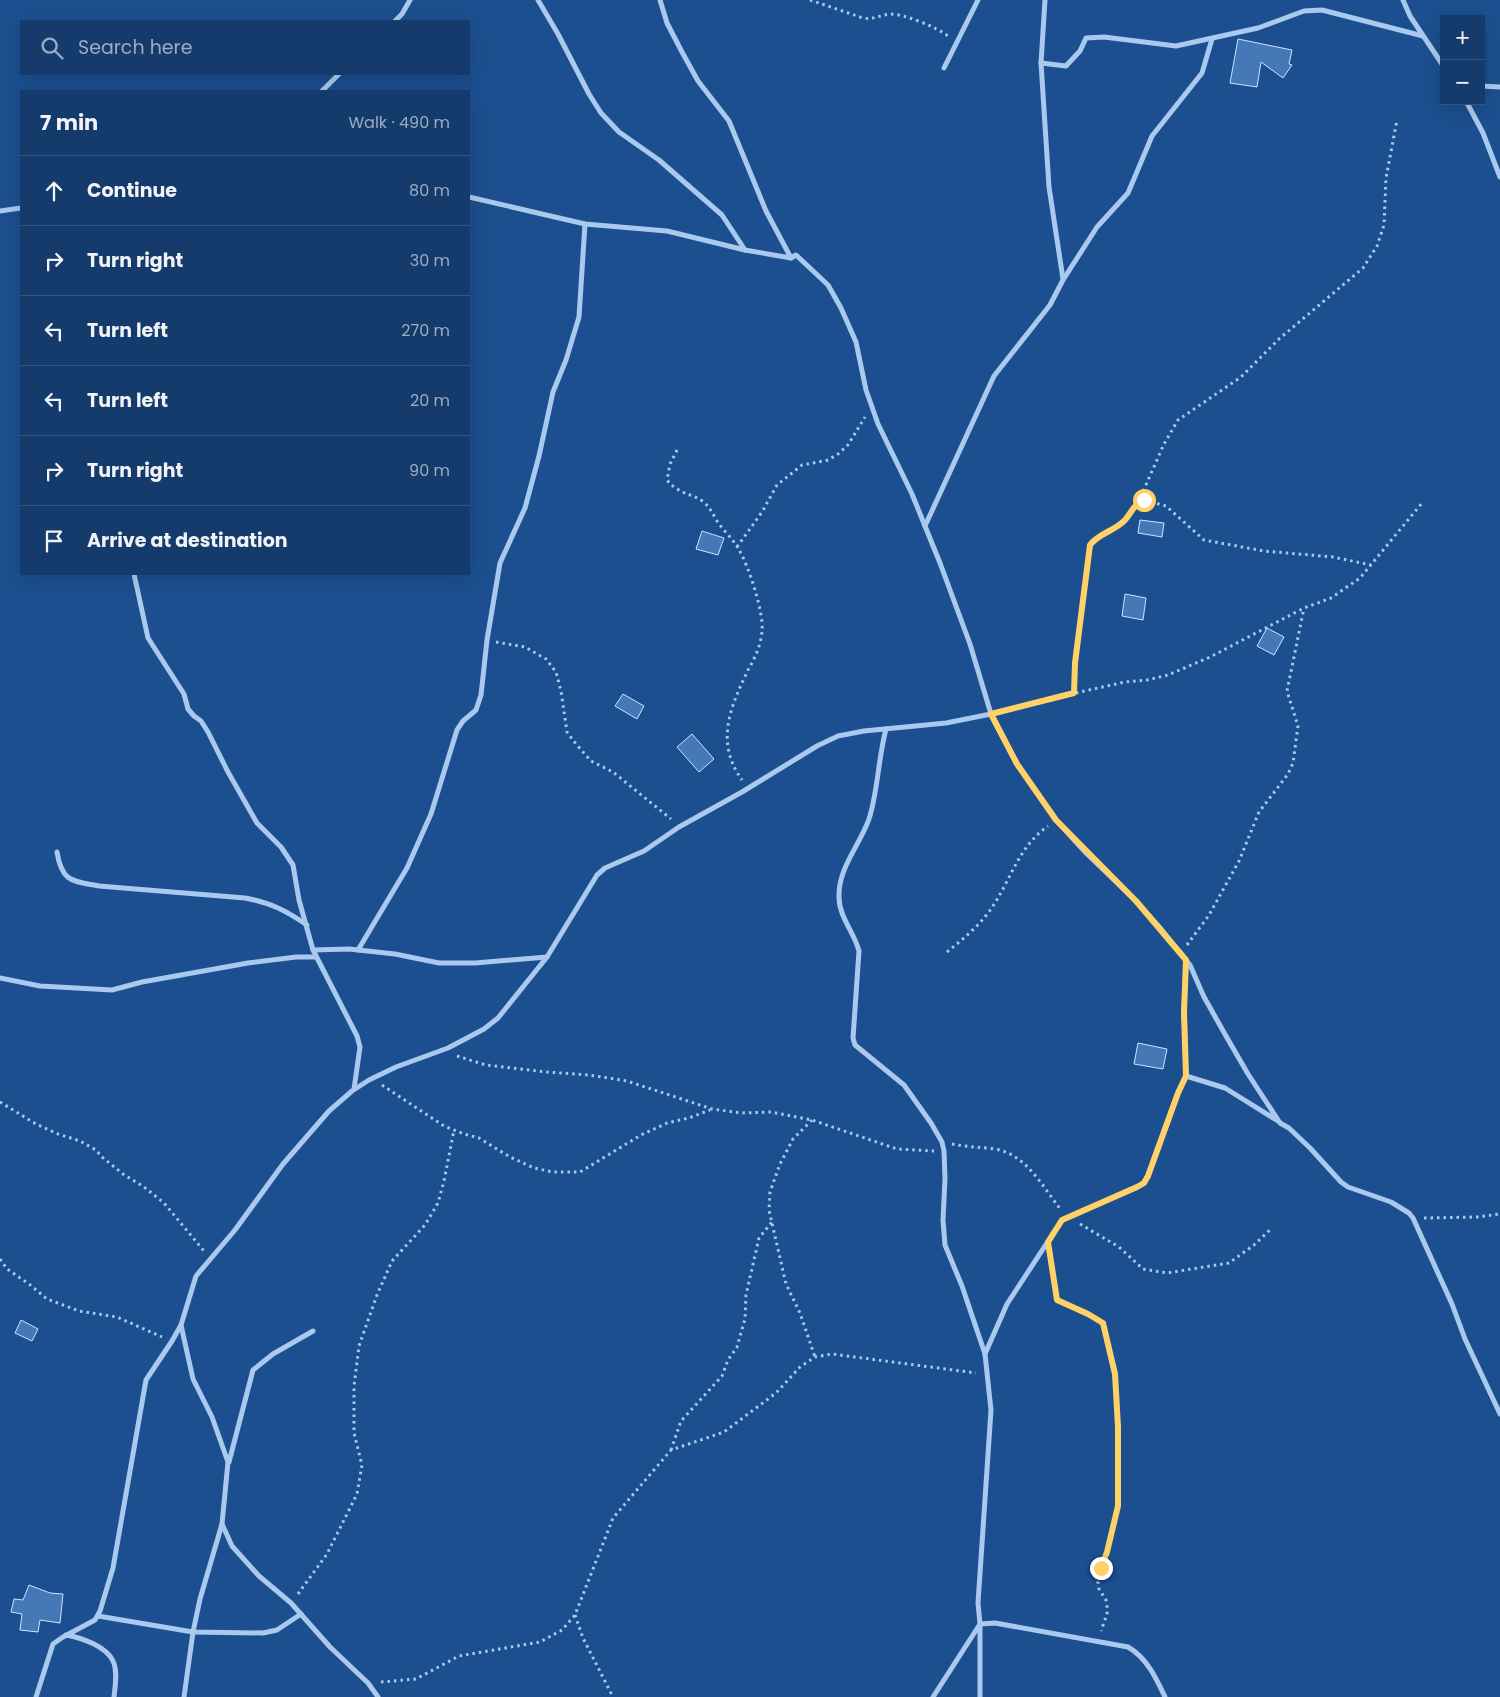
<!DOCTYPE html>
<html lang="en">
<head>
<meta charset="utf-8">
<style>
  :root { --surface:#143b6b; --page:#214673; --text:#f1f3f6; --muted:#9dadc1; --line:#33557e }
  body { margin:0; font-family:Poppins,sans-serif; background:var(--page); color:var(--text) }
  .controls { position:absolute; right:15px; top:15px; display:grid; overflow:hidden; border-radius:0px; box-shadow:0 5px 20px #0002 }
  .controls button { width:45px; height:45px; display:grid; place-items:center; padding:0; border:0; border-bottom:1px solid var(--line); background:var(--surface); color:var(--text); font:25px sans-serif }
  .stop { position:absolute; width:15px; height:15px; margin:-11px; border:4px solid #ffd166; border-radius:50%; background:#fff }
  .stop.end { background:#ffd166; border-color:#fff; box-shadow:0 1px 5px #0008 }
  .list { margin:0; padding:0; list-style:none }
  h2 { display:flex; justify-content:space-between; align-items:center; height:65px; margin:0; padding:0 20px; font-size:21px }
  h2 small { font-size:16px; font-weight:400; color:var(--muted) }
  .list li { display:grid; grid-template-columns:32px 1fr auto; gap:15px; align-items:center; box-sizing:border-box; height:70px; padding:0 20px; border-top:1px solid var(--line) }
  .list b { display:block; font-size:19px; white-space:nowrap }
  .list em { font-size:16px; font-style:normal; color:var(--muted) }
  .icon { flex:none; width:28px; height:28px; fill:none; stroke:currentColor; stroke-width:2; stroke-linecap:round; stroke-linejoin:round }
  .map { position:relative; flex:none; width:1500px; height:1697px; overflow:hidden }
  .search { position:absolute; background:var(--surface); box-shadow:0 5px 20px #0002; left:20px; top:20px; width:450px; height:55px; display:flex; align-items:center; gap:12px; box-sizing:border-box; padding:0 18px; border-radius:0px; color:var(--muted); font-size:19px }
  .panel { position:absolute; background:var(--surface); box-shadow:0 5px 20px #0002; left:20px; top:90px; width:450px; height:485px; border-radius:0px }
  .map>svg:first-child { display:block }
</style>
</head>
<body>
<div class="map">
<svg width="1500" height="1697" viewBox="0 0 1500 1697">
  <rect width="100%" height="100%" fill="#1b4f8f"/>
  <g fill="#4478b7" stroke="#cfe3fa">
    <polygon points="1238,39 1292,50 1289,64 1292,65 1283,78 1261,62 1257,87 1230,83"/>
    <polygon points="1140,520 1164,523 1162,537 1138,533"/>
    <polygon points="702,531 724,538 718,555 696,549"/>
    <polygon points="1125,594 1146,598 1143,620 1122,616"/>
    <polygon points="1267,628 1284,637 1274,655 1257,646"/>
    <polygon points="623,694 644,706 637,719 615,706"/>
    <polygon points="692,734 714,759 699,772 677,747"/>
    <polygon points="1138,1043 1167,1049 1163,1069 1134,1064"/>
    <polygon points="21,1320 38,1329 32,1341 15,1333"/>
    <polygon points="29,1585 50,1593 63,1594 60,1623 40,1620 38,1632 20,1630 22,1614 11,1612 14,1599 23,1600"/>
  </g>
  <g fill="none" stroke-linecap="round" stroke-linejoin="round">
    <g stroke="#a9c9ee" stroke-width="3" stroke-dasharray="2.5 4" stroke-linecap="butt">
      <path d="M 810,0 L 863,18 C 873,20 880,15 890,14 C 905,14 936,27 948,36"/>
      <path d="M 677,450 L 670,464 L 667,480 C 678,494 691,493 704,502 C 710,508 713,514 717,521 C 723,530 732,538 738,548 C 748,564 764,612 762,631 C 761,645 755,658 748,670 C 730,708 715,742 742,780"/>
      <polyline points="1138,503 1164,444 1178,420 1241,377 1279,339 1363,268 1377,246 1384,225 1386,178 1397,120"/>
      <polyline points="737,547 762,512 777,485 802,465 828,460 838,454 848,445 865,417"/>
      <polyline points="496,642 525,647 546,659 556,672 561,691 567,732 576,744 591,761 613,772 671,819"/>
      <polyline points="1074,693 1075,663 1090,545 1094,540 1124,521 1138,503 1144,500 1166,506 1204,540 1264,551 1333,557 1371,565"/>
      <polyline points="1000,711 1080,692 1125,682 1147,680 1168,675 1210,657 1304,608 1331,598 1360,578 1422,503"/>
      <polyline points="1187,945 1209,915 1239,861 1259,812 1288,774 1293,763 1298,726 1287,691 1304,608"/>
      <path d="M 947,952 C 963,939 979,926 991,909 C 1011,880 1018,847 1048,826"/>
      <polyline points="457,1056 486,1065 547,1072 589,1075 627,1081 712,1109 741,1113 771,1112 812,1120 897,1149 934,1151"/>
      <polyline points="382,1085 444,1126 464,1134 479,1138 510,1157 534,1168 553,1172 580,1172 641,1135 667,1123 689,1118 710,1110"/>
      <polyline points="0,1102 36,1124 58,1134 80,1141 96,1150 102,1157 123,1174 144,1187 164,1203 204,1251"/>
      <polyline points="812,1120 793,1139 780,1164 770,1192 769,1210 786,1284 800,1313 815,1357"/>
      <path d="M 952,1144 C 966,1147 980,1147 995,1149 C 1026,1154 1043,1187 1061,1210"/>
      <polyline points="1424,1218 1477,1217 1500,1214"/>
      <polyline points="1080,1224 1119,1247 1143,1269 1167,1273 1229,1263 1254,1245 1272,1228"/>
      <polyline points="1050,1257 1057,1300 1088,1314 1103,1323 1115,1374 1118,1427 1118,1506 1107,1552 1098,1582 1099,1589 1106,1600 1107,1606 1107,1614 1101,1631"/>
      <polyline points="0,1259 7,1269 29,1284 47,1299 79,1311 117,1317 162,1337"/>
      <polyline points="671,1450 681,1421 722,1376 728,1360 737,1347 745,1319 746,1295 759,1238 772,1222"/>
      <polyline points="298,1594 327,1554 357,1494 362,1465 354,1433 354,1386 359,1346 377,1295 392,1261 425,1225 438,1203 444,1181 454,1130"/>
      <polyline points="575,1615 583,1638 613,1697"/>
      <polyline points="381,1682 416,1679 459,1656 540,1642 562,1630 575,1615 613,1518 671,1450 724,1432 776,1393 800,1367 815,1357 832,1354 976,1373"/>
    </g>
    <g stroke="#a9c9ee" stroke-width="5">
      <polyline points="538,0 558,34 589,94 601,113 619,132 659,160 722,215 745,250"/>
      <polyline points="660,0 667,23 682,52 698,81 729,121 766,211 791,258 796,255 828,285 841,308 856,342 866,390 878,424 912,494 940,563 970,644 991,714 1017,764 1056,820 1086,853 1136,901 1161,929 1190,965 1204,997 1226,1036 1248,1074 1280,1123 1289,1128 1310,1148 1341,1182 1348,1187 1391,1202 1409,1213 1413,1218 1452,1304 1465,1339 1500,1414"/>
      <polyline points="1045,0 1041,63 1049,187 1063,279"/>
      <polyline points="1403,0 1410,16 1444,67"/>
      <polyline points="395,21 402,14 410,0"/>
      <polyline points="1041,63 1066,66 1080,51 1086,38 1104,37 1176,46 1258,28 1304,11 1322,10 1423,36"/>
      <polyline points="944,68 978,0"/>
      <polyline points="1481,86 1500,87"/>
      <polyline points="322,91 339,74"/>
      <polyline points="1466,101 1483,133 1500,177"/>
      <polyline points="469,197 585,224 667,231 745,250 791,258"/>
      <polyline points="0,211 21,208"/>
      <polyline points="925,526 994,376 1050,305 1063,280 1097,227 1128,193 1152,136 1202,73 1212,39"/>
      <polyline points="134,574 148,638 184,694 188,709 194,716 201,721 208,732 228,772 257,823 281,847 293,865 299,900 313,950 357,1036 360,1047 354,1089"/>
      <path d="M 886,729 C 878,759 878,791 869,819 C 860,845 838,868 839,897 C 839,917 854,932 859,951 L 853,1038 L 855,1045 L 904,1085 L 931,1123 L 942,1142 L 944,1151 L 945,1179 L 943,1220 L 945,1245 L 962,1286 L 985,1354 L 991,1410 L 978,1603 L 980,1624 L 980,1697"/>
      <path d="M 57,852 C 62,883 73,881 99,886 L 245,898 C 271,903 285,910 307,925"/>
      <polyline points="313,950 349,949 395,954 439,963 475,963 547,957"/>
      <polyline points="358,950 407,868 431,814 457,730 463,721 476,710 481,695 487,640 500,563 525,508 539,456 553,392 566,360 579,317 585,224"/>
      <polyline points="0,978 40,986 112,990 142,982 248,963 296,957 316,957"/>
      <polyline points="1186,1076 1225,1088 1278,1121"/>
      <polyline points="181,1325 193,1379 212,1417 228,1462 222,1524 200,1599 193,1632 184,1697"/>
      <polyline points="985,1354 1007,1304 1062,1220 1137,1187 1144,1183 1148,1175 1178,1093 1186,1076 1184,1012 1186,960"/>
      <polyline points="229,1462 253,1370 273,1354 313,1331"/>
      <polyline points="222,1524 232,1546 259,1576 291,1603 330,1647 368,1683 378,1697"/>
      <polyline points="98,1616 193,1632 263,1633 277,1630 301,1614"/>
      <path d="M 66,1635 C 82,1638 106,1646 113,1661 C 118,1671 115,1687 114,1697"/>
      <polyline points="36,1697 53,1644 63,1637 95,1620 100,1611 113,1568 146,1380 172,1341 181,1325 196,1276 235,1230 283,1164 329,1111 352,1091 369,1080 396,1067 448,1048 467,1038 484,1029 498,1018 547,957 597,875 605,868 644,851 679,827 742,792 817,746 838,736 864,731 946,723 991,714"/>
      <path d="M 933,1697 L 980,1624 L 995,1623 L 1128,1647 C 1147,1658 1156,1678 1165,1697"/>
    </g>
  </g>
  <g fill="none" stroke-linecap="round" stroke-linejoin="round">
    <path stroke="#ffd166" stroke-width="6" d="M 1101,1568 L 1107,1552 L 1118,1506 L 1118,1427 L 1115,1374 L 1103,1323 L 1088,1314 L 1057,1300 L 1048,1242 L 1062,1220 L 1137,1187 L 1144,1183 L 1148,1176 L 1178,1093 L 1186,1076 L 1184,1012 L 1186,960 L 1136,901 L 1056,820 L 1017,764 L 991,714 L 1074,693 L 1075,663 L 1090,545 C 1099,533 1115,531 1125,520 C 1132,512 1134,504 1144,500"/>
  </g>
</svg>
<div class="controls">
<button>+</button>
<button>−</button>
</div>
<div class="stop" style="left:1144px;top:500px"></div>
<div class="stop end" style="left:1101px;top:1568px"></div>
<div class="search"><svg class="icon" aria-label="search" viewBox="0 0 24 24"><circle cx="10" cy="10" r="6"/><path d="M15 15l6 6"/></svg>Search here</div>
<section class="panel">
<h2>7 min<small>Walk · 490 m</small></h2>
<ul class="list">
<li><svg class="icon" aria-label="ahead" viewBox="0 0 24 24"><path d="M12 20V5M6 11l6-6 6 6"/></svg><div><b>Continue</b></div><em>80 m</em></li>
<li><svg class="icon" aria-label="right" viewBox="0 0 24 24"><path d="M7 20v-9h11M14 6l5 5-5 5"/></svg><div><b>Turn right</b></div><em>30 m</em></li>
<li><svg class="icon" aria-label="left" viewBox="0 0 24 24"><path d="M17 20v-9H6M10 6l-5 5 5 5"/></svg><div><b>Turn left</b></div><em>270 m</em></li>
<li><svg class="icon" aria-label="left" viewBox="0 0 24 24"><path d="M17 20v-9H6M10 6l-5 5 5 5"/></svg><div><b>Turn left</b></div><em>20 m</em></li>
<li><svg class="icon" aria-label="right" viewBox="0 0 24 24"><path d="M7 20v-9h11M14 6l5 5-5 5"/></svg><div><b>Turn right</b></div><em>90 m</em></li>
<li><svg class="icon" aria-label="arrive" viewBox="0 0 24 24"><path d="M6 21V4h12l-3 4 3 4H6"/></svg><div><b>Arrive at destination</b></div></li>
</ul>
</section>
</div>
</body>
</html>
